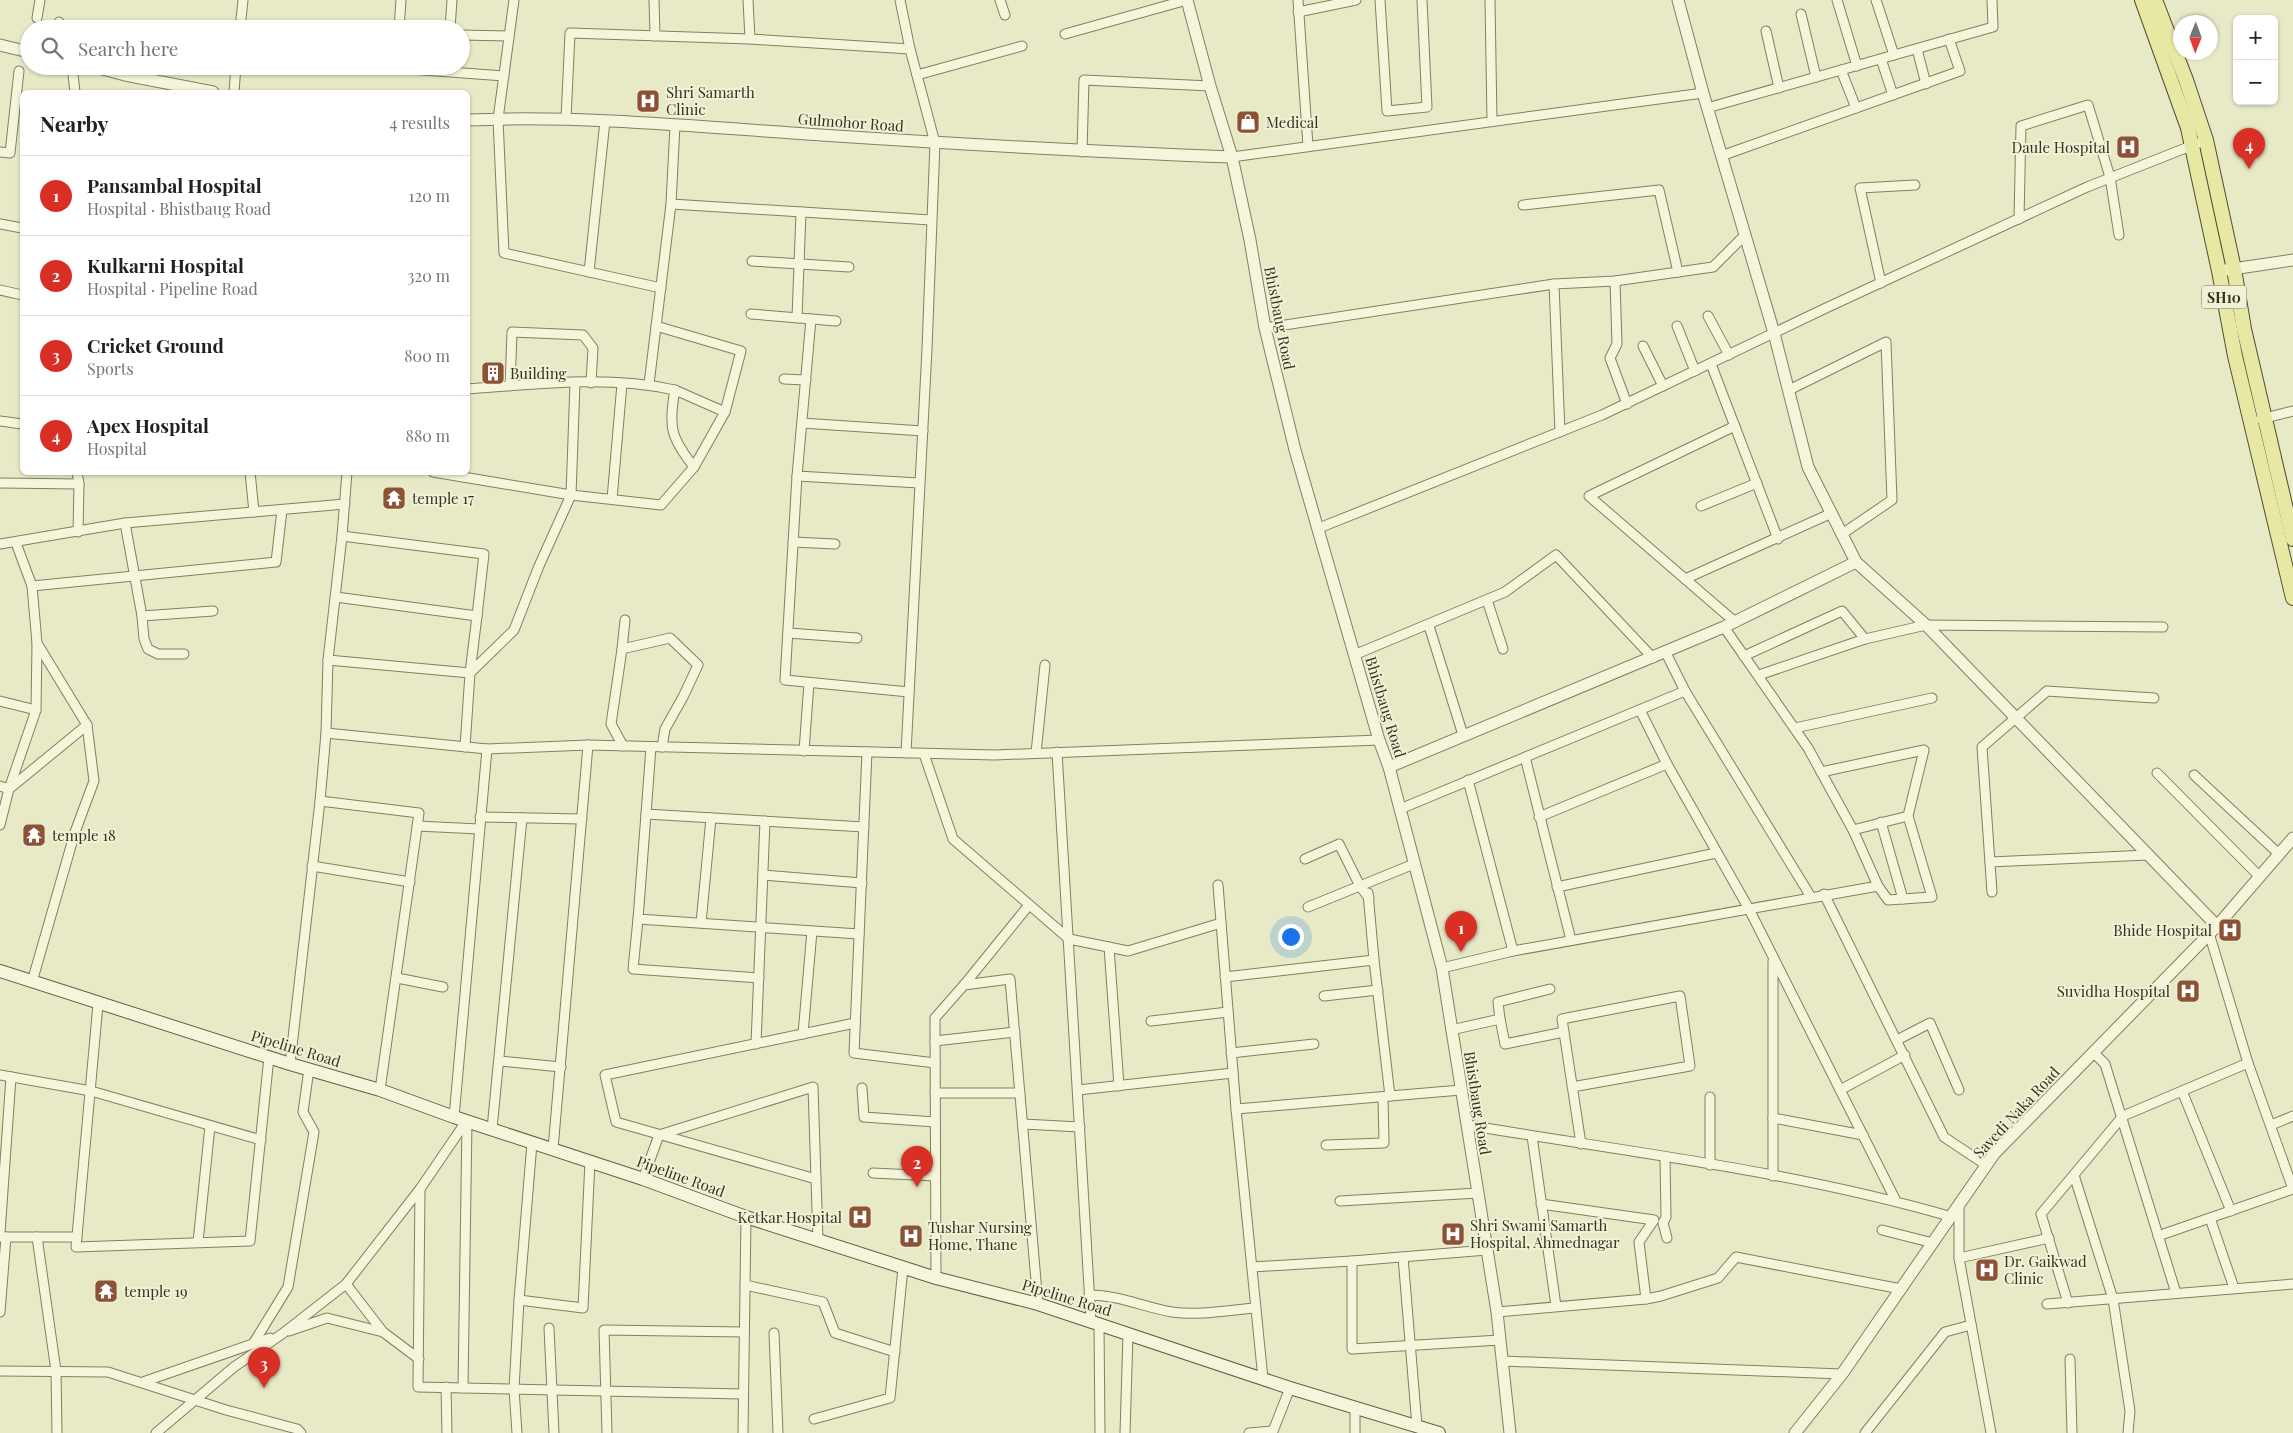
<!DOCTYPE html>
<html lang="en">
<head>
<meta charset="utf-8">
<style>
  :root { --surface:#fff; --page:#f6f6f6; --text:#202124; --muted:#757577; --line:#e0e0e0; --accent:#d93025 }
  body { margin:0; font-family:"Playfair Display",serif; background:var(--page); color:var(--text) }
  .controls { position:absolute; right:15px; top:15px; display:grid; overflow:hidden; border-radius:8px; box-shadow:0 1px 4px #0004 }
  .controls button { width:45px; height:45px; display:grid; place-items:center; padding:0; border:0; border-bottom:1px solid var(--line); background:var(--surface); color:var(--text); font:25px sans-serif }
  .compass { position:absolute; left:2173px; top:15px; width:45px; height:45px; border-radius:50%; background:var(--surface); box-shadow:0 1px 4px #0004; rotate:181deg }
  .you { position:absolute; left:1290px; top:936px; width:18px; height:18px; margin:-12px; border:4px solid #fff; border-radius:50%; background:#1a73e8; box-shadow:0 0 0 8px #1a73e833 }
  .badge { display:grid; place-items:center; width:32px; height:32px; border-radius:50%; background:var(--accent); color:#fff; font-size:16px; font-weight:700 }
  .pin { position:absolute; translate:-50% -41px; filter:drop-shadow(0 1px 2px #0008) }
  .pin::after { content:''; position:absolute; top:26px; width:18px; height:15px; background:inherit; clip-path:polygon(0 0,100% 0,50% 100%) }
  .list { margin:0; padding:0; list-style:none }
  h2 { display:flex; justify-content:space-between; align-items:center; height:65px; margin:0; padding:0 20px; font-size:21px }
  h2 small { font-size:16px; font-weight:400; color:var(--muted) }
  .list li { display:grid; grid-template-columns:32px 1fr auto; gap:15px; align-items:center; box-sizing:border-box; height:80px; padding:0 20px; border-top:1px solid var(--line) }
  .list b { display:block; font-size:19px; white-space:nowrap }
  .list p { margin:0; font-size:16px; white-space:nowrap; color:var(--muted) }
  .list em { font-size:16px; font-style:normal; color:var(--muted) }
  .icon { flex:none; width:28px; height:28px; fill:none; stroke:currentColor; stroke-width:2; stroke-linecap:round; stroke-linejoin:round }
  .map { position:relative; flex:none; width:2293px; height:1433px; overflow:hidden }
  .search { position:absolute; background:var(--surface); box-shadow:0 1px 4px #0004; left:20px; top:20px; width:450px; height:55px; display:flex; align-items:center; gap:12px; box-sizing:border-box; padding:0 18px; border-radius:28px; color:var(--muted); font-size:19px }
  .panel { position:absolute; background:var(--surface); box-shadow:0 1px 4px #0004; left:20px; top:90px; width:450px; height:385px; border-radius:8px }
  .map>svg:first-child { display:block }
</style>
</head>
<body>
<div class="map">
<svg width="2293" height="1433" viewBox="0 0 2293 1433">
  <rect width="100%" height="100%" fill="#e8eac7"/>
  <g fill="none" stroke-linecap="round" stroke-linejoin="round">
    <g stroke="#837f5f" stroke-width="11">
      <g id="minor">
        <polyline points="514,0 498,119 504,253 661,288"/>
        <polyline points="654,0 655,36"/>
        <polyline points="748,0 750,39"/>
        <polyline points="900,0 910,49 935,143 927,349 906,753"/>
        <polyline points="1000,0 1005,15"/>
        <polyline points="1298,0 1308,146"/>
        <polyline points="1380,0 1387,111 1427,107 1422,0"/>
        <polyline points="1490,0 1492,121"/>
        <polyline points="1837,0 1857,66"/>
        <polyline points="1876,0 1894,55"/>
        <polyline points="1298,12 1356,0"/>
        <polyline points="1801,14 1816,77"/>
        <polyline points="37,18 40,0"/>
        <polyline points="57,29 59,22"/>
        <polyline points="240,29 243,0"/>
        <polyline points="399,29 401,0"/>
        <polyline points="450,29 452,0"/>
        <polyline points="1766,31 1779,88"/>
        <polyline points="1065,34 1187,0"/>
        <polyline points="461,35 509,36"/>
        <polyline points="1917,49 1926,84"/>
        <polyline points="1881,59 1893,95"/>
        <polyline points="72,66 75,92"/>
        <polyline points="396,66 396,68 504,76"/>
        <polyline points="1841,70 1856,108"/>
        <polyline points="917,75 1022,46"/>
        <polyline points="234,92 236,66"/>
        <polyline points="1707,108 1993,27 1992,0"/>
        <polyline points="566,119 570,33 750,39 910,49"/>
        <polyline points="675,125 671,204 931,220"/>
        <polyline points="0,152 10,153 19,71"/>
        <polyline points="1082,152 1084,80 1210,86"/>
        <polyline points="1721,156 1960,71 1949,39"/>
        <polyline points="1232,157 1703,93"/>
        <polyline points="1523,205 1659,190 1678,272"/>
        <polyline points="2019,219 2021,126 2088,105 2110,177 2119,235"/>
        <polyline points="0,224 22,228"/>
        <polyline points="752,261 849,267"/>
        <polyline points="589,272 605,121"/>
        <polyline points="1615,281 1617,344 1610,358 1627,404"/>
        <polyline points="1881,283 1860,188 1915,185"/>
        <polyline points="0,290 22,295"/>
        <polyline points="751,314 836,321"/>
        <polyline points="1708,316 1729,355"/>
        <polyline points="797,318 801,212"/>
        <polyline points="811,319 797,476 919,483"/>
        <polyline points="656,326 741,351 725,412 694,467"/>
        <polyline points="1677,326 1695,371"/>
        <polyline points="1265,328 1554,284"/>
        <polyline points="1643,346 1663,386"/>
        <polyline points="1711,364 1778,539"/>
        <polyline points="784,379 806,380"/>
        <polyline points="649,384 671,204"/>
        <polyline points="510,386 512,332 583,335 593,348 591,383"/>
        <path d="M 468,389 C 536,384 607,375 675,390"/>
        <polyline points="1789,390 1886,342 1892,500 1842,534"/>
        <polyline points="2261,419 2293,411"/>
        <polyline points="0,421 22,424"/>
        <polyline points="802,423 923,431"/>
        <polyline points="1735,426 1589,496 1735,622"/>
        <polyline points="1560,432 1554,284 1615,281 1713,267 1745,235"/>
        <polyline points="77,472 79,484 78,532"/>
        <polyline points="250,472 254,512"/>
        <path d="M 433,472 L 571,495 L 661,505 L 694,467 C 671,438 668,427 675,390 L 725,412"/>
        <polyline points="797,476 785,680 909,692"/>
        <polyline points="0,483 79,484"/>
        <polyline points="612,499 622,384"/>
        <polyline points="1701,506 1757,483"/>
        <polyline points="125,523 142,616 213,611"/>
        <polyline points="1319,528 1602,415 1826,308 2087,187 2206,140"/>
        <polyline points="342,536 484,554 477,616"/>
        <polyline points="793,542 835,544"/>
        <polyline points="16,543 32,586 37,643 87,725 94,781 75,832 32,982"/>
        <polyline points="0,544 125,523 345,504"/>
        <polyline points="1685,579 1832,513"/>
        <polyline points="32,586 276,562 282,510"/>
        <polyline points="336,597 477,616 470,673 514,630 539,566 571,495 575,383"/>
        <polyline points="1487,600 1503,649"/>
        <polyline points="142,616 144,639 148,649 158,654 184,654"/>
        <polyline points="1429,626 1463,735"/>
        <polyline points="788,633 857,638"/>
        <polyline points="622,649 625,620"/>
        <polyline points="1665,651 1685,691 1811,897"/>
        <polyline points="1354,655 1505,592 1556,555 1653,658"/>
        <polyline points="1744,656 1842,611 1865,639"/>
        <polyline points="328,660 470,673 465,747"/>
        <polyline points="1759,675 1865,639 1926,625 2163,627"/>
        <polyline points="0,701 36,710 9,789 0,825"/>
        <polyline points="36,710 37,643"/>
        <polyline points="1640,710 1667,764 1749,909 1896,1201"/>
        <polyline points="1795,728 1932,698"/>
        <polyline points="326,733 487,749 588,745 995,755 1379,740"/>
        <polyline points="623,746 611,724 622,649 670,638 698,665 683,697 665,729 662,747"/>
        <polyline points="651,747 646,814 864,827"/>
        <polyline points="804,751 809,683"/>
        <polyline points="867,752 854,1053 935,1063"/>
        <polyline points="1057,752 1091,1321"/>
        <polyline points="1036,753 1045,665"/>
        <polyline points="924,754 953,839 1069,939 1128,951 1221,923"/>
        <polyline points="1525,757 1571,940"/>
        <polyline points="1821,772 1924,750 1908,816 1932,897 1888,900 1878,886"/>
        <polyline points="2157,773 2259,876"/>
        <polyline points="2194,775 2279,854"/>
        <polyline points="1468,780 1513,951"/>
        <polyline points="0,786 9,789 87,725"/>
        <polyline points="320,801 419,813 380,1090"/>
        <polyline points="1400,809 1685,691"/>
        <polyline points="646,814 638,919 859,934"/>
        <polyline points="480,817 582,819"/>
        <polyline points="1539,817 1667,764"/>
        <polyline points="1881,822 1903,899"/>
        <polyline points="417,826 479,829"/>
        <polyline points="1853,830 1908,816"/>
        <polyline points="1305,859 1339,844 1360,886 1369,898"/>
        <polyline points="1990,862 2148,855"/>
        <polyline points="312,866 410,882"/>
        <polyline points="763,875 862,883"/>
        <polyline points="1218,885 1236,1109 1263,1379"/>
        <polyline points="1557,887 1716,853"/>
        <polyline points="1992,892 1982,747 2047,691 2154,698"/>
        <polyline points="1368,893 1374,960"/>
        <polyline points="1824,894 1944,1137 1986,1165"/>
        <polyline points="1308,907 1414,864"/>
        <polyline points="638,919 633,969 759,978"/>
        <polyline points="701,923 711,818"/>
        <polyline points="2209,933 2248,1063 2293,1189"/>
        <polyline points="1109,947 1119,1086"/>
        <polyline points="1442,968 1513,951 1878,886 1853,830 1808,748 1724,627"/>
        <polyline points="1225,977 1374,960 1390,1096"/>
        <polyline points="397,978 443,987"/>
        <polyline points="964,985 1029,905"/>
        <polyline points="1324,996 1378,990"/>
        <polyline points="98,1004 76,1247 250,1241 269,1057"/>
        <polyline points="1500,1019 1498,1002 1550,989"/>
        <polyline points="1151,1021 1228,1012"/>
        <polyline points="1451,1030 1500,1019 1505,1044 1564,1032"/>
        <polyline points="803,1034 812,931"/>
        <polyline points="1897,1040 1930,1023 1959,1090"/>
        <polyline points="935,1041 1015,1032"/>
        <polyline points="756,1044 765,821"/>
        <polyline points="2093,1052 2105,1064 2176,1293"/>
        <polyline points="1231,1053 1314,1044"/>
        <polyline points="500,1061 561,1067"/>
        <polyline points="290,1064 320,801 326,733 328,660 342,536 347,472"/>
        <polyline points="0,1075 91,1091 261,1140"/>
        <polyline points="1572,1087 1690,1066 1680,996 1562,1019 1581,1144"/>
        <polyline points="862,1088 864,1117 935,1122"/>
        <polyline points="1078,1090 1233,1073"/>
        <polyline points="1840,1090 1905,1055"/>
        <polyline points="2182,1091 2231,1211"/>
        <polyline points="935,1093 1020,1093"/>
        <polyline points="1236,1109 1461,1090"/>
        <polyline points="454,1117 487,749"/>
        <polyline points="1773,1118 1863,1135"/>
        <polyline points="1023,1124 1080,1127"/>
        <path d="M 1467,1125 C 1628,1152 1794,1171 1952,1217"/>
        <polyline points="2271,1125 2293,1116"/>
        <polyline points="492,1129 522,818"/>
        <polyline points="1532,1136 1556,1306"/>
        <polyline points="1326,1145 1384,1143 1383,1097"/>
        <polyline points="553,1149 588,745"/>
        <polyline points="1665,1158 1666,1217 1663,1223 1667,1238"/>
        <polyline points="1710,1165 1710,1097"/>
        <polyline points="873,1173 935,1176"/>
        <polyline points="2074,1175 2113,1299 2130,1411 2128,1433"/>
        <polyline points="1773,1176 1773,961"/>
        <polyline points="643,1179 659,1135 813,1087 818,1240"/>
        <polyline points="816,1179 616,1122 605,1075 855,1023"/>
        <polyline points="420,1189 418,1387 743,1394"/>
        <polyline points="1340,1201 1478,1193"/>
        <polyline points="1959,1203 1959,1258 1991,1433"/>
        <polyline points="1541,1204 1654,1220 1639,1242 1646,1299 1661,1296 1718,1278 1736,1257 1901,1289"/>
        <polyline points="2210,1218 2234,1288"/>
        <polyline points="1882,1230 1933,1243"/>
        <polyline points="0,1233 11,1077"/>
        <polyline points="2158,1236 2293,1189"/>
        <polyline points="0,1237 77,1237"/>
        <polyline points="37,1237 56,1371 57,1433"/>
        <polyline points="198,1242 210,1126"/>
        <polyline points="1487,1250 1352,1261 1352,1349 1500,1340"/>
        <polyline points="1403,1257 1417,1426"/>
        <polyline points="1959,1258 2049,1238"/>
        <polyline points="1252,1267 1352,1261"/>
        <polyline points="936,1278 935,1018 964,985 1010,979 1038,1304"/>
        <polyline points="346,1284 383,1332"/>
        <polyline points="745,1285 823,1302 835,1333 895,1352"/>
        <path d="M 1089,1295 C 1119,1295 1143,1307 1172,1312 C 1199,1316 1229,1310 1256,1308"/>
        <polyline points="519,1300 532,1143"/>
        <polyline points="2068,1303 2041,1214 2123,1116 2248,1063"/>
        <polyline points="2047,1304 2293,1284"/>
        <polyline points="0,1312 6,1237"/>
        <polyline points="1497,1312 1646,1299"/>
        <polyline points="1099,1324 1100,1433"/>
        <polyline points="549,1328 554,1433"/>
        <polyline points="289,1331 327,1318 383,1332 419,1359"/>
        <polyline points="774,1333 778,1433"/>
        <polyline points="253,1344 288,1287 314,1132 303,1112 309,1069"/>
        <polyline points="2070,1359 2072,1433"/>
        <polyline points="1503,1361 1842,1374"/>
        <polyline points="0,1371 108,1372 226,1410 297,1429 301,1433"/>
        <polyline points="143,1382 270,1338"/>
        <polyline points="446,1387 447,1433"/>
        <polyline points="463,1388 467,1121"/>
        <polyline points="1355,1407 1355,1433"/>
        <polyline points="814,1419 890,1398 903,1268"/>
        <polyline points="156,1433 234,1367 282,1334 346,1284 420,1189 467,1120"/>
        <polyline points="517,1433 514,1389 519,1300 583,1308 590,1161"/>
        <polyline points="607,1433 604,1330 744,1332"/>
        <polyline points="743,1433 746,1217"/>
        <polyline points="1125,1433 1128,1334"/>
        <polyline points="1249,1433 1273,1431 1290,1388"/>
        <polyline points="1865,1433 1945,1332 1971,1325"/>
      </g>
    </g>
    <g stroke="#837f5f" stroke-width="13">
      <g id="tertiary">
        <polyline points="1187,0 1210,86 1232,157 1250,240 1265,328 1295,450 1379,740 1389,767 1442,968 1497,1312 1510,1433"/>
        <polyline points="1678,0 1703,93 1774,333 1808,467 1856,562 1926,625 2217,926"/>
        <polyline points="0,45 29,52"/>
        <polyline points="91,66 125,75 213,92"/>
        <path d="M 468,120 C 585,115 703,127 821,135 C 958,144 1094,152 1232,157"/>
        <polyline points="2219,271 2293,260"/>
        <polyline points="1389,767 1724,627 1856,562"/>
        <polyline points="1795,1433 1842,1374 1994,1154 2217,926 2293,838"/>
      </g>
    </g>
    <g stroke="#656042" stroke-width="14">
      <polyline id="secondary" points="0,971 290,1064 380,1090 454,1117 643,1179 746,1217 936,1278 1038,1304 1290,1388 1439,1433"/>
    </g>
    <g stroke="#524c32" stroke-width="16">
      <g id="primary">
        <polyline points="2142,0 2188,128 2219,271 2235,356 2293,598"/>
        <polyline points="2155,0 2186,80 2206,140 2234,269 2244,329 2293,539"/>
      </g>
    </g>
    <use href="#minor" stroke="#f4f5da" stroke-width="9"/>
    <use href="#tertiary" stroke="#f4f5da" stroke-width="11"/>
    <use href="#secondary" stroke="#f4f5da" stroke-width="12"/>
    <use href="#primary" stroke="#e6e8a4" stroke-width="14"/>
  </g>
  <defs>
    <g id="hospital-square" transform="scale(1.25)"><rect x="-9" y="-9" width="18" height="18" rx="4" fill="#8c5235" stroke="#f0f2d6"/><path d="M-5-5h3v3.5h4V-5h3V5h-3V1.5h-4V5h-3Z" fill="#fff"/></g>
    <g id="shop-square" transform="scale(1.25)"><rect x="-9" y="-9" width="18" height="18" rx="4" fill="#8c5235" stroke="#f0f2d6"/><path d="M-5-2.5h2.3a2.7 3.5 0 0 1 5.4 0H5L5.5 6h-11ZM-1.5-2.5h3a1.5 2.3 0 0 0-3 0Z" fill="#fff"/></g>
    <g id="building-square" transform="scale(1.25)"><rect x="-9" y="-9" width="18" height="18" rx="4" fill="#8c5235" stroke="#f0f2d6"/><path d="M-4-6H4V6H1V3H-1V6H-4ZM-2.5-4.3h1.7v1.8h-1.7ZM.8-4.3h1.7v1.8H.8ZM-2.5-1h1.7V.8h-1.7ZM.8-1h1.7V.8H.8Z" fill="#fff"/></g>
    <g id="temple-square" transform="scale(1.25)"><rect x="-9" y="-9" width="18" height="18" rx="4" fill="#8c5235" stroke="#f0f2d6"/><path d="M0-6L5-2H3V0L6.5 2.5H4V6H1.5V3h-3V6H-4V2.5H-6.5L-3 0V-2H-5Z" fill="#fff"/></g>
  </defs>
  <g fill-rule="evenodd">
    <use href="#hospital-square" x="648" y="101"/>
    <use href="#shop-square" x="1248" y="122"/>
    <use href="#hospital-square" x="2128" y="147"/>
    <use href="#building-square" x="493" y="373"/>
    <use href="#temple-square" x="394" y="498"/>
    <use href="#temple-square" x="34" y="835"/>
    <use href="#hospital-square" x="2230" y="930"/>
    <use href="#hospital-square" x="2188" y="991"/>
    <use href="#hospital-square" x="860" y="1217"/>
    <use href="#hospital-square" x="1453" y="1234"/>
    <use href="#hospital-square" x="911" y="1236"/>
    <use href="#hospital-square" x="1987" y="1270"/>
    <use href="#temple-square" x="106" y="1291"/>
  </g>
  <g text-anchor="middle" dominant-baseline="central" stroke-width="4" stroke-linejoin="round" paint-order="stroke">
    <rect fill="#f0f2d6" stroke="#6d6c57" stroke-width="1" x="2201.5" y="285.5" width="45" height="23" rx="4"/>
    <g font-size="14" font-weight="bold" fill="#353221">
      <text x="2224" y="297">SH10</text>
    </g>
    <g font-size="15" fill="#353221" stroke="#f0f2d6" text-anchor="start">
      <text x="666" y="92">Shri Samarth<tspan x="666" dy="17">Clinic</tspan></text>
      <text x="1266" y="122">Medical</text>
      <text x="2110" y="147" text-anchor="end">Daule Hospital</text>
      <text x="510" y="373">Building</text>
      <text x="412" y="498">temple 17</text>
      <text x="52" y="835">temple 18</text>
      <text x="2212" y="930" text-anchor="end">Bhide Hospital</text>
      <text x="2170" y="991" text-anchor="end">Suvidha Hospital</text>
      <text x="842" y="1217" text-anchor="end">Ketkar Hospital</text>
      <text x="1470" y="1225">Shri Swami Samarth<tspan x="1470" dy="17">Hospital, Ahmednagar</tspan></text>
      <text x="928" y="1227">Tushar Nursing<tspan x="928" dy="17">Home, Thane</tspan></text>
      <text x="2004" y="1261">Dr. Gaikwad<tspan x="2004" dy="17">Clinic</tspan></text>
      <text x="124" y="1291">temple 19</text>
    </g>
    <g font-size="15" fill="#353221" stroke="#f0f2d6">
      <text transform="translate(851 122) rotate(4)">Gulmohor Road</text>
      <text transform="translate(1280 318) rotate(79)">Bhistbaug Road</text>
      <text transform="translate(1386 707) rotate(73)">Bhistbaug Road</text>
      <text transform="translate(296 1048) rotate(17)">Pipeline Road</text>
      <text transform="translate(1478 1103) rotate(81)">Bhistbaug Road</text>
      <text transform="translate(2016 1112) rotate(-47)">Savedi Naka Road</text>
      <text transform="translate(681 1176) rotate(20)">Pipeline Road</text>
      <text transform="translate(1067 1297) rotate(17)">Pipeline Road</text>
    </g>
  </g>
</svg>
<div class="controls">
<button>+</button>
<button>−</button>
</div>
<svg class="compass" viewBox="-18 -18 36 36"><path d="M0-13l5 13h-10z" fill="#e53935"/><path d="M0 13l5-13h-10z" fill="#757577"/></svg>
<div class="you"></div>
<div class="pin badge" style="left:1461px;top:952px">1</div>
<div class="pin badge" style="left:917px;top:1187px">2</div>
<div class="pin badge" style="left:264px;top:1388px">3</div>
<div class="pin badge" style="left:2249px;top:169px">4</div>
<div class="search"><svg class="icon" aria-label="search" viewBox="0 0 24 24"><circle cx="10" cy="10" r="6"/><path d="M15 15l6 6"/></svg>Search here</div>
<section class="panel">
<h2>Nearby<small>4 results</small></h2>
<ul class="list">
<li><span class="badge">1</span><div><b>Pansambal Hospital</b><p>Hospital · Bhistbaug Road</p></div><em>120 m</em></li>
<li><span class="badge">2</span><div><b>Kulkarni Hospital</b><p>Hospital · Pipeline Road</p></div><em>320 m</em></li>
<li><span class="badge">3</span><div><b>Cricket Ground</b><p>Sports</p></div><em>800 m</em></li>
<li><span class="badge">4</span><div><b>Apex Hospital</b><p>Hospital</p></div><em>880 m</em></li>
</ul>
</section>
</div>
</body>
</html>
